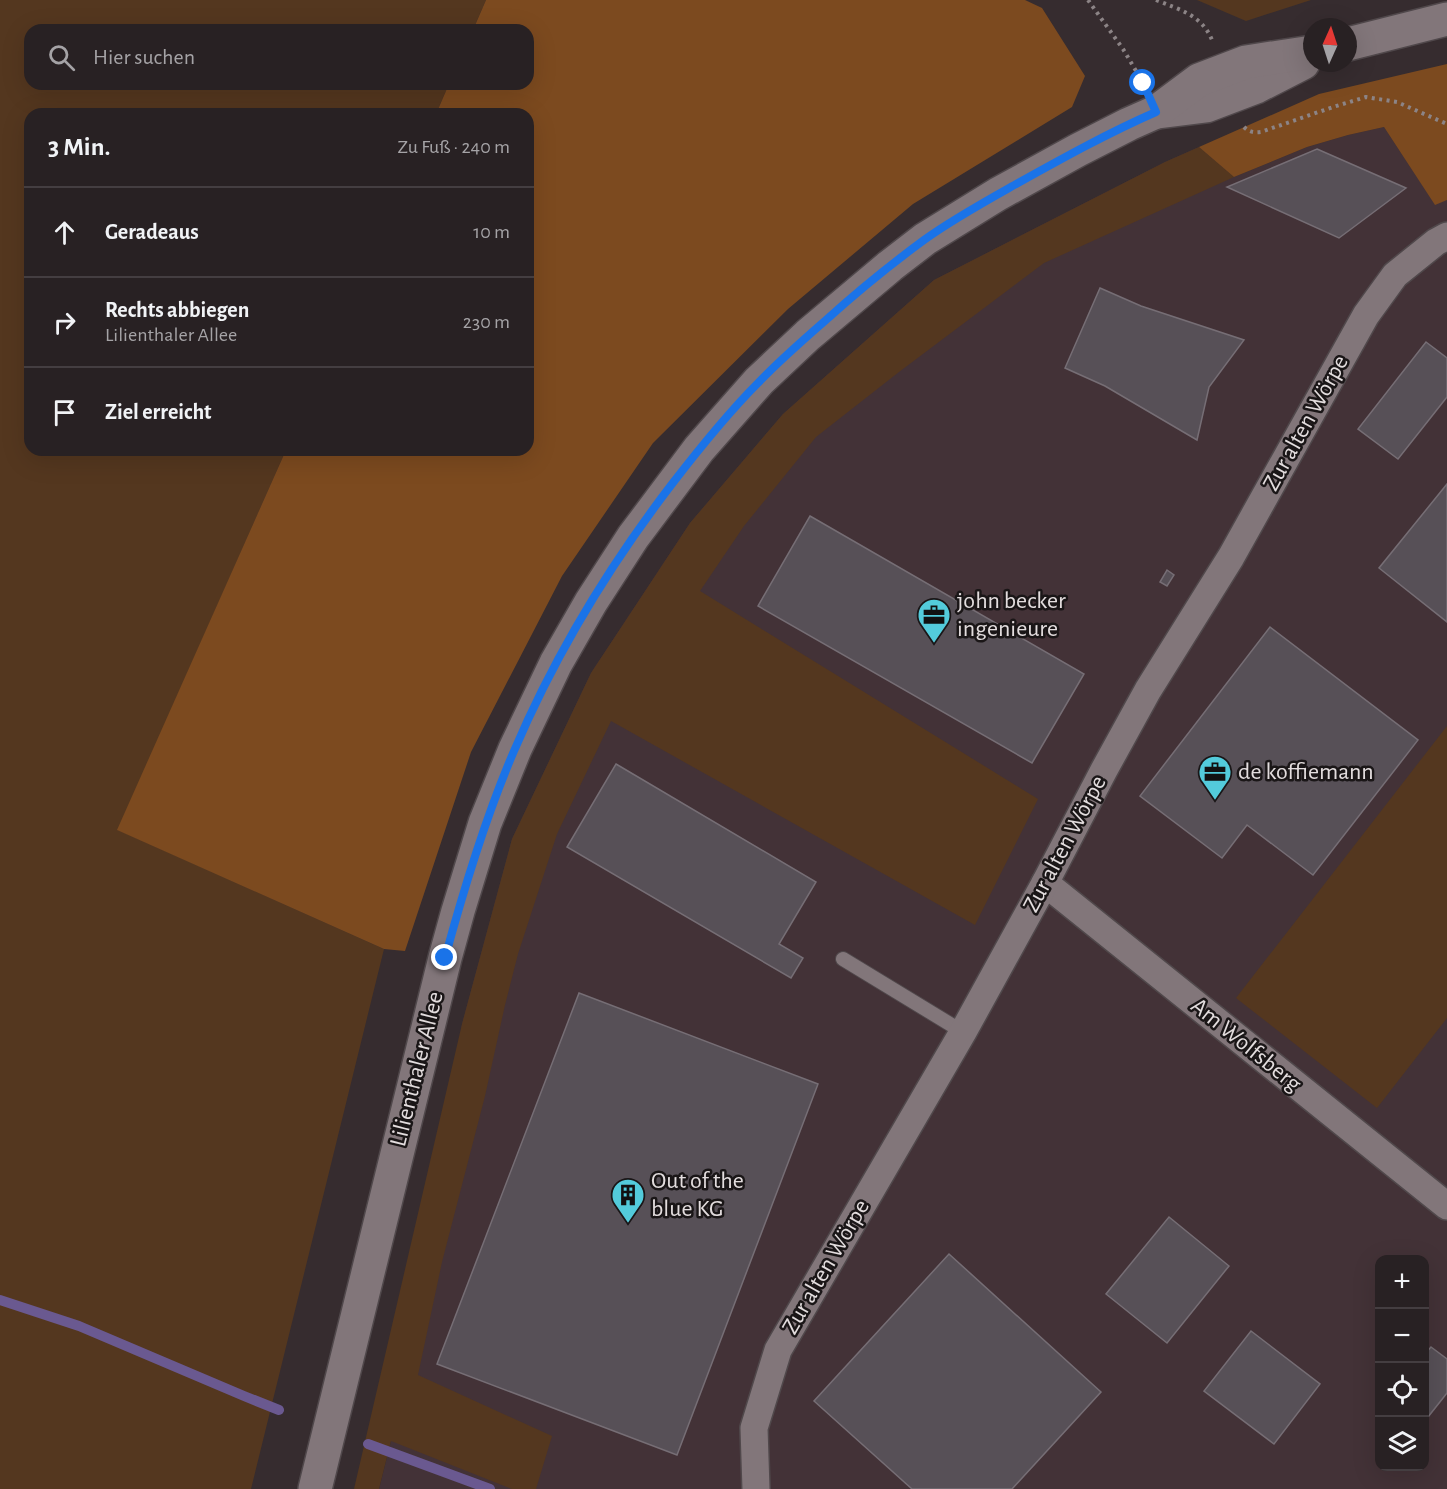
<!DOCTYPE html>
<html lang="de">
<head>
<meta charset="utf-8">
<style>
  :root { --surface:#282123; --page:#30292b; --text:#f1f3f6; --muted:#a5a3a6; --line:#443e41 }
  body { margin:0; font-family:"Alegreya Sans",sans-serif; background:var(--page); color:var(--text) }
  .controls { position:absolute; right:18px; bottom:18px; display:grid; overflow:hidden; border-radius:12px; box-shadow:0 6px 24px #0002 }
  .controls button { width:54px; height:54px; display:grid; place-items:center; padding:0; border:0; border-bottom:2px solid var(--line); background:var(--surface); color:var(--text); font:30px sans-serif }
  .compass { position:absolute; left:1303px; top:18px; width:54px; height:54px; border-radius:50%; background:var(--surface); box-shadow:0 6px 24px #0002; rotate:3deg }
  .stop { position:absolute; width:18px; height:18px; margin:-14px; border:4px solid #1a73e8; border-radius:50%; background:#fff }
  .stop.end { background:#1a73e8; border-color:#fff; box-shadow:0 2px 6px #0008 }
  .list { margin:0; padding:0; list-style:none }
  h2 { display:flex; justify-content:space-between; align-items:center; height:78px; margin:0; padding:0 24px; font-size:26px }
  h2 small { font-size:20px; font-weight:400; color:var(--muted) }
  .list li { display:grid; grid-template-columns:39px 1fr auto; gap:18px; align-items:center; box-sizing:border-box; height:90px; padding:0 24px; border-top:2px solid var(--line) }
  .list b { display:block; font-size:22px; white-space:nowrap }
  .list p { margin:0; font-size:20px; white-space:nowrap; color:var(--muted) }
  .list em { font-size:20px; font-style:normal; color:var(--muted) }
  .icon { flex:none; width:33px; height:33px; fill:none; stroke:currentColor; stroke-width:2; stroke-linecap:round; stroke-linejoin:round }
  .map { position:relative; flex:none; width:1447px; height:1489px; overflow:hidden }
  .search { position:absolute; background:var(--surface); box-shadow:0 6px 24px #0002; left:24px; top:24px; width:510px; height:66px; display:flex; align-items:center; gap:15px; box-sizing:border-box; padding:0 21px; border-radius:18px; color:var(--muted); font-size:22px }
  .panel { position:absolute; background:var(--surface); box-shadow:0 6px 24px #0002; left:24px; top:108px; width:510px; height:348px; border-radius:18px }
  .map>svg:first-child { display:block }
</style>
</head>
<body>
<div class="map">
<svg width="1447" height="1489" viewBox="0 0 1447 1489">
  <rect width="100%" height="100%" fill="#362c2f"/>
  <path fill="#433237" fill-rule="evenodd" d="M 1384,127 L 1435,204 L 1447,200 L 1447,1489 L 379,1489 L 391,1441 L 462,1024 L 512,839 L 591,673 L 690,523 L 783,414 L 934,280 L 1165,162 L 1199,147 L 1234,177 L 1307,147 L 1348,135 ZM 1380,1260 L 1424,1260 L 1424,1466 L 1380,1466 Z"/>
  <g fill="#54371f">
    <polygon points="0,0 486,0 473,30 30,30 30,84 449,84 436,114 30,114 30,450 286,450 118,830 384,949 251,1489 0,1489"/>
    <polygon points="1197,0 1311,0 1246,21"/>
    <polygon points="1199,147 1234,177 1044,263 899,372 816,437 744,526 700,591 1038,799 975,925 611,721 557,834 518,954 505,1005 485,1096 442,1262 418,1375 552,1436 536,1489 512,1489 391,1441 379,1489 354,1489 462,1024 512,839 591,673 690,523 783,414 934,280 1165,162"/>
    <polygon points="1447,726 1447,1018 1377,1108 1236,998"/>
  </g>
  <g fill="#7c4a1f">
    <polygon points="486,0 1025,0 1042,8 1085,76 1072,107 913,204 788,309 653,443 562,576 471,752 405,951 384,949 117,830 286,450 528,450 528,114 436,114 449,84 528,84 528,30 473,30"/>
    <polygon points="1447,64 1447,200 1435,205 1384,127 1348,135 1307,147 1234,177 1199,147 1319,94"/>
  </g>
  <g fill="none" stroke-linecap="round" stroke-linejoin="round">
    <g stroke="#6a5990" stroke-width="10">
      <polyline points="0,1300 79,1326 244,1396 279,1410"/>
      <polyline points="368,1444 490,1489"/>
    </g>
  </g>
  <g fill="#575057" stroke="#766e75" stroke-width="1.5">
    <polygon points="1317,149 1406,188 1339,238 1227,187"/>
    <polygon points="1100,288 1141,306 1244,340 1209,387 1197,440 1105,386 1065,368"/>
    <polygon points="1426,342 1447,358 1447,397 1398,459 1358,429"/>
    <polygon points="1447,484 1447,622 1379,568"/>
    <polygon points="810,516 1084,674 1032,763 758,606"/>
    <polygon points="1167,570 1174,575 1167,586 1160,582"/>
    <polygon points="1270,627 1418,740 1313,875 1247,825 1222,858 1140,796"/>
    <polygon points="616,764 816,882 779,944 803,958 791,978 567,847"/>
    <polygon points="579,993 818,1084 677,1455 437,1364"/>
    <polygon points="1169,1217 1229,1266 1167,1343 1106,1294"/>
    <polygon points="949,1254 1101,1392 1012,1489 912,1489 814,1401"/>
    <polygon points="1251,1331 1320,1384 1274,1444 1204,1391"/>
    <polygon points="1431,1347 1447,1359 1447,1393 1424,1422 1424,1355"/>
  </g>
  <g fill="none" stroke-linecap="round" stroke-linejoin="round">
    <g stroke="#50484b" stroke-width="16">
      <polyline id="service" points="843,959 963,1032"/>
    </g>
    <g stroke="#50484b" stroke-width="30">
      <g id="minor">
        <polyline points="1045,883 1447,1206"/>
        <polyline points="756,1489 754,1428 778,1350 963,1032 1045,883 1104,770 1148,690 1231,557 1366,315 1395,275 1436,242 1447,236"/>
      </g>
    </g>
    <g stroke="#50484b" stroke-width="36">
      <g id="secondary">
        <polyline points="1348,44 1447,19"/>
        <polyline points="1158,112 1206,106 1256,87 1303,63"/>
        <polyline points="315,1489 445,958 458,911 485,823 515,749 556,663 591,602 633,537 699,449 759,381 808,335 890,266 925,239 998,194 1078,150 1129,124 1156,112 1199,80 1246,62 1312,52"/>
      </g>
    </g>
    <g stroke="#8c8486" stroke-width="4" stroke-dasharray="3 4.5" stroke-linecap="butt">
      <polyline points="1088,0 1123,49 1142,81"/>
      <path d="M 1156,0 C 1180,10 1202,15 1212,40"/>
      <path d="M 1244,127 C 1249,132 1254,133 1261,132 L 1333,107 L 1366,97 L 1397,102 L 1447,124"/>
    </g>
    <use href="#service" stroke="#82767a" stroke-width="14"/>
    <use href="#minor" stroke="#82767a" stroke-width="27"/>
    <use href="#secondary" stroke="#82767a" stroke-width="33"/>
  </g>
  <g fill="none" stroke-linecap="round" stroke-linejoin="round">
    <path stroke="#1a73e8" stroke-width="8" d="M 445,958 C 464,888 485,818 514,751 C 555,655 609,566 672,484 C 699,449 727,414 758,383 C 779,361 803,340 826,320 C 857,292 890,265 924,240 C 953,219 986,201 1018,183 C 1063,158 1108,133 1156,112 L 1143,83"/>
  </g>
  <defs>
    <g id="office-pin" transform="scale(1.725)"><path d="M0 17L-7.5 6A9.5 9.5 0 1 1 7.5 6Z" fill="#53cbdb" stroke="#1a1617"/><path d="M-6-3h4V-5.5h4V-3h4V5H-6ZM-1-4.5V-3h2v-1.5ZM-6 0V1H6V0Z" fill="#111"/></g>
    <g id="building-pin" transform="scale(1.725)"><path d="M0 17L-7.5 6A9.5 9.5 0 1 1 7.5 6Z" fill="#53cbdb" stroke="#1a1617"/><path d="M-4-6H4V6H1V3H-1V6H-4ZM-2.5-4.3h1.7v1.8h-1.7ZM.8-4.3h1.7v1.8H.8ZM-2.5-1h1.7V.8h-1.7ZM.8-1h1.7V.8H.8Z" fill="#111"/></g>
  </defs>
  <g fill-rule="evenodd">
    <use href="#office-pin" x="934" y="615"/>
    <use href="#office-pin" x="1215" y="772"/>
    <use href="#building-pin" x="628" y="1195"/>
  </g>
  <g text-anchor="middle" dominant-baseline="central" stroke-width="5" stroke-linejoin="round" paint-order="stroke">
    <g font-size="24" fill="#e3ddde" stroke="#1a1617">
      <text transform="translate(1306 423) rotate(-61)">Zur alten Wörpe</text>
      <text transform="translate(1065 844) rotate(-62)">Zur alten Wörpe</text>
      <text transform="translate(1246 1045) rotate(39)">Am Wolfsberg</text>
      <text transform="translate(417 1069) rotate(-76)">Lilienthaler Allee</text>
      <text transform="translate(826 1267) rotate(-60)">Zur alten Wörpe</text>
    </g>
    <g font-size="24" fill="#e3ddde" stroke="#1a1617" text-anchor="start">
      <text x="957" y="601">john becker<tspan x="957" dy="28">ingenieure</tspan></text>
      <text x="1238" y="772">de koffiemann</text>
      <text x="651" y="1181">Out of the<tspan x="651" dy="28">blue KG</tspan></text>
    </g>
  </g>
</svg>
<div class="controls">
<button>+</button>
<button>−</button>
<button><svg class="icon" aria-label="locate" viewBox="0 0 24 24"><circle cx="12" cy="12" r="6"/><path d="M12 2v4M12 18v4M2 12h4M18 12h4"/></svg></button>
<button><svg class="icon" aria-label="layers" viewBox="0 0 24 24"><path d="M12 4l9 5-9 5-9-5zM3 14l9 5 9-5"/></svg></button>
</div>
<svg class="compass" viewBox="-18 -18 36 36"><path d="M0-13l5 13h-10z" fill="#e53935"/><path d="M0 13l5-13h-10z" fill="#a5a3a6"/></svg>
<div class="stop" style="left:1143px;top:83px"></div>
<div class="stop end" style="left:445px;top:958px"></div>
<div class="search"><svg class="icon" aria-label="search" viewBox="0 0 24 24"><circle cx="10" cy="10" r="6"/><path d="M15 15l6 6"/></svg>Hier suchen</div>
<section class="panel">
<h2>3 Min.<small>Zu Fuß · 240 m</small></h2>
<ul class="list">
<li><svg class="icon" aria-label="ahead" viewBox="0 0 24 24"><path d="M12 20V5M6 11l6-6 6 6"/></svg><div><b>Geradeaus</b></div><em>10 m</em></li>
<li><svg class="icon" aria-label="right" viewBox="0 0 24 24"><path d="M7 20v-9h11M14 6l5 5-5 5"/></svg><div><b>Rechts abbiegen</b><p>Lilienthaler Allee</p></div><em>230 m</em></li>
<li><svg class="icon" aria-label="arrive" viewBox="0 0 24 24"><path d="M6 21V4h12l-3 4 3 4H6"/></svg><div><b>Ziel erreicht</b></div></li>
</ul>
</section>
</div>
</body>
</html>
